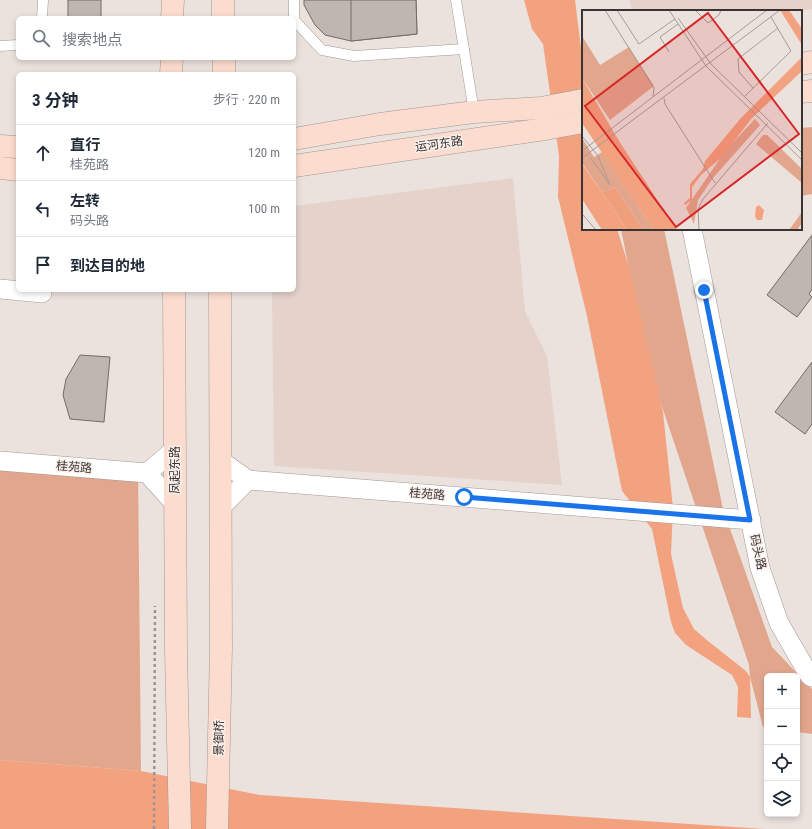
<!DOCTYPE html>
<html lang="zh">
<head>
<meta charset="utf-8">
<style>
  :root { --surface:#fff; --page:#f2f2f3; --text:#1f2937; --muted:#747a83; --line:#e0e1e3 }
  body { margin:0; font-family:"Roboto Condensed","Noto Sans SC",sans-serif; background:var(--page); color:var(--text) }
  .controls { position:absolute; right:12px; bottom:12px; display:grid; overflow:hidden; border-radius:6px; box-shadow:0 2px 6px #0003 }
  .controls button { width:36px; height:36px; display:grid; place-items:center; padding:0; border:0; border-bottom:1px solid var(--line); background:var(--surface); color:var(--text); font:20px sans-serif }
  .stop { position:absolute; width:12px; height:12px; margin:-9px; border:3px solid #1a73e8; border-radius:50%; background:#fff }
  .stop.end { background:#1a73e8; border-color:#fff; box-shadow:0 1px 4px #0008 }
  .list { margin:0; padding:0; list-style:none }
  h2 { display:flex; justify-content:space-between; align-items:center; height:52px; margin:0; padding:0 16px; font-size:17px }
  h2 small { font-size:13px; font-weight:400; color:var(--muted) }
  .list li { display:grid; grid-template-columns:26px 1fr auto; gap:12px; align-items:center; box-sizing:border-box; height:56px; padding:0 16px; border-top:1px solid var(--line) }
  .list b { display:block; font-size:15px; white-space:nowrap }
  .list p { margin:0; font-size:13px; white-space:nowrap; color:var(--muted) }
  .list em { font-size:13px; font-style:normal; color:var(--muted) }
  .icon { flex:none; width:22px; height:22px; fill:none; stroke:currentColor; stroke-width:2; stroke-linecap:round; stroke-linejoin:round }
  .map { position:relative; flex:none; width:812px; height:829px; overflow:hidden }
  .search { position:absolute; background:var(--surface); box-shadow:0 2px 6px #0003; left:16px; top:16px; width:280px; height:44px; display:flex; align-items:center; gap:10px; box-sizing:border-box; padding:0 14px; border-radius:6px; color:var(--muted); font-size:15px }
  .panel { position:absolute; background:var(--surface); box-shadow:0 2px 6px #0003; left:16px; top:72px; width:280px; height:220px; border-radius:6px }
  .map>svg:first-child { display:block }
</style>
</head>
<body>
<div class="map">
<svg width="812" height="829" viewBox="0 0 812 829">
  <rect width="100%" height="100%" fill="#ece2dd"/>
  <g fill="#e4d2cb">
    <polygon points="630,0 812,0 812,9 799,11 632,11"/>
    <polygon points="513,178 525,311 547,356 562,485 274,466 272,290 294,290 294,206"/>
  </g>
  <g fill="#e2a68d">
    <polygon points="812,127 812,194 801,196 801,128"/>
    <polygon points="621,229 664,229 723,509 772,647 812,689 812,734 797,732 797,676 767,676 767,728 763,727 750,677 749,665 648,365"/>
    <polygon points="0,459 138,468 141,771 0,760"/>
  </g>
  <g fill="#f3a280">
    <polygon points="524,0 575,0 583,64 583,229 617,229 629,267 663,412 673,508 671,554 683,608 694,629 708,641 746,671 750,677 751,718 737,717 738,687 732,675 686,645 675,633 671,622 652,529 622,491 587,316 558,197 559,156 543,44 532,29"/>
    <polygon points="0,760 141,771 260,795 765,829 0,829"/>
  </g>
  <g fill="#c0b6b1" stroke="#746b67">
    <rect x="68" y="0" width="33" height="18"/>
    <polygon points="304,0 416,0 417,34 351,41 325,35 315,25 304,5"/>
    <polygon points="351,0 416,0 417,34 351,41"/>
    <polygon points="812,235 812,289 809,294 812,297 797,317 767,295"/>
    <polygon points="80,355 110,357 104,422 70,419 63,395 66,379"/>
    <polygon points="812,362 812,424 805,434 775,412"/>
  </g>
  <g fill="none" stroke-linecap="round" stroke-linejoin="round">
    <g stroke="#a19894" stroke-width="11">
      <g id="lane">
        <polyline points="294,0 294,20 322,50 354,56 464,49"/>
        <polyline points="456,0 474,112"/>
        <polyline points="42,18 43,0"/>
        <polyline points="0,46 18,45"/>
      </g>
    </g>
    <g stroke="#a19894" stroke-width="20">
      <g id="street">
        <polyline points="692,229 760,568 779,623 809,675 812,677"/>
        <polyline points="0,289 42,293"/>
        <polyline points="0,461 147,473 175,504"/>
        <polyline points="221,461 248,480 751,520"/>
        <polyline points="147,473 175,449"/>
        <polyline points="221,507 248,480"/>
      </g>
    </g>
    <g stroke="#a19894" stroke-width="23">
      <g id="secondary">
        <polyline points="223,0 223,18"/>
        <polyline points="172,18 173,0"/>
        <polyline points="224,58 224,74"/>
        <polyline points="801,64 812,62"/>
        <polyline points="171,74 172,58"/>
        <polyline points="801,92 812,91"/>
        <polyline points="294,139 380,124 474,112 541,108 583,100"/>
        <polyline points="0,146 18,147"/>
        <polyline points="294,166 545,129 583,122"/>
        <polyline points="0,168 18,170"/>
        <polyline points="174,290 176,651 180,829"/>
        <polyline points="217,829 221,648 220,290"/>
      </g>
    </g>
    <polyline stroke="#9c9491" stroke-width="2.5" stroke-dasharray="3 3" stroke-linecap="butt" points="154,829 155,606"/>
    <use href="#lane" stroke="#fff" stroke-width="10"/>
    <use href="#street" stroke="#fff" stroke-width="19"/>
    <use href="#secondary" stroke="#fcdcce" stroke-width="22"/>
  </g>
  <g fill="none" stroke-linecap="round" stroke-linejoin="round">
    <polyline stroke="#1a73e8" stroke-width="5" points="464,497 750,520 704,290"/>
  </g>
  <g text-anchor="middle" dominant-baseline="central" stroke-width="3" stroke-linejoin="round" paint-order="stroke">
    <g font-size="12" fill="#383433" stroke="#f9efeb">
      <text transform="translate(439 144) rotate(-8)">运河东路</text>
      <text transform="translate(74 467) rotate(5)">桂苑路</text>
      <text transform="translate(175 470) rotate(-90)">凤起东路</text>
      <text transform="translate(427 494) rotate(5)">桂苑路</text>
      <text transform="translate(758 552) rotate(77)">码头路</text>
      <text transform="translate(219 738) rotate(-89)">景御桥</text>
    </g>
  </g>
  <g transform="translate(582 10)">
    <rect width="220" height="220" fill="#ece2dd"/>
    <path d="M 0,26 L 18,55 L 47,37 L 72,76 L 28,110 L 0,68 ZM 173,109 L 178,115 L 131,168 L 116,190 L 112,214 L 104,198 L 144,140 ZM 181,125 L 185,125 L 220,159 L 220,173 L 174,134 ZM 0,128 L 12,147 L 20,142 L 72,220 L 61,220 L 33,177 L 20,182 L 0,153 ZM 220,202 L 220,213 L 215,220 L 207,220 Z" fill="#e2a68d"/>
    <path d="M 33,177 L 61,220 L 45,220 L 20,182 Z" fill="#f09f7d"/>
    <path d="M 198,0 L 207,0 L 220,19 L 220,35 ZM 220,47 L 220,61 L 170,108 L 139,148 L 119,165 L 110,177 L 110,190 L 103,195 L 102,193 L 108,188 L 108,174 L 121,159 L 123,151 L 159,108 ZM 0,68 L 37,131 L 95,220 L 72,220 L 0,113 ZM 0,154 L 20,182 L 45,220 L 20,220 L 0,189 ZM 177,195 L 182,200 L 180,210 L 175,210 L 173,206 L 174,197 Z" fill="#f3a280"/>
    <path fill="none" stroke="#a49c99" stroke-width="1" d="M 23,0 L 72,78 L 71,86M 35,0 L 57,34 L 93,9M 87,0 L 124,56 L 220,150M 113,0 L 126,13 L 137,5 L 139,0M 96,8 L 129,54 L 220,143M 87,42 L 78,27 L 96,14M 171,78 L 157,62 L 156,49 L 196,18M 163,86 L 209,41 L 189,7M 82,88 L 83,94 L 133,173M 0,126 L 16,146 L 28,175 L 8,147M 0,141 L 185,0M 0,148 L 198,0M 0,204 L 14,220M 117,220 L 116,199 L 121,189 L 186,113"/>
    <path fill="#d62828" fill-opacity="0.15" stroke="#d62828" stroke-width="2" d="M 126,3 L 217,124 L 94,217 L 3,96 Z"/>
    <rect width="220" height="220" fill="none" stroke="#383433" stroke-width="2"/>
  </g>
</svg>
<div class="controls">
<button>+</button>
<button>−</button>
<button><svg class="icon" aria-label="locate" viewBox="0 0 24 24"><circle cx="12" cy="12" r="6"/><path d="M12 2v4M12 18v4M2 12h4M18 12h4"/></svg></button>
<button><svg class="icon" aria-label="layers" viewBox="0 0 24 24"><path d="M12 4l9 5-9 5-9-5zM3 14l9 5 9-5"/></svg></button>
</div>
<div class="stop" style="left:464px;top:497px"></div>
<div class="stop end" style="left:704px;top:290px"></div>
<div class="search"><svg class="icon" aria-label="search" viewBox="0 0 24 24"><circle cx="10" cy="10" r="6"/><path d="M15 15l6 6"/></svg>搜索地点</div>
<section class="panel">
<h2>3 分钟<small>步行 · 220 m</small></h2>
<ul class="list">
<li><svg class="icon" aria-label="ahead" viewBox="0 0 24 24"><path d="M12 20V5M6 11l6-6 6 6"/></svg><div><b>直行</b><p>桂苑路</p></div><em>120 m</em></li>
<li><svg class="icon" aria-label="left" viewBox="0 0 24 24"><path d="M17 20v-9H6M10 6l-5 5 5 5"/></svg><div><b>左转</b><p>码头路</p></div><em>100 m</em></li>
<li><svg class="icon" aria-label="arrive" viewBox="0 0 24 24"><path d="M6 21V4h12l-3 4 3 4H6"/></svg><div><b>到达目的地</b></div></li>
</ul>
</section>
</div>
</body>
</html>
